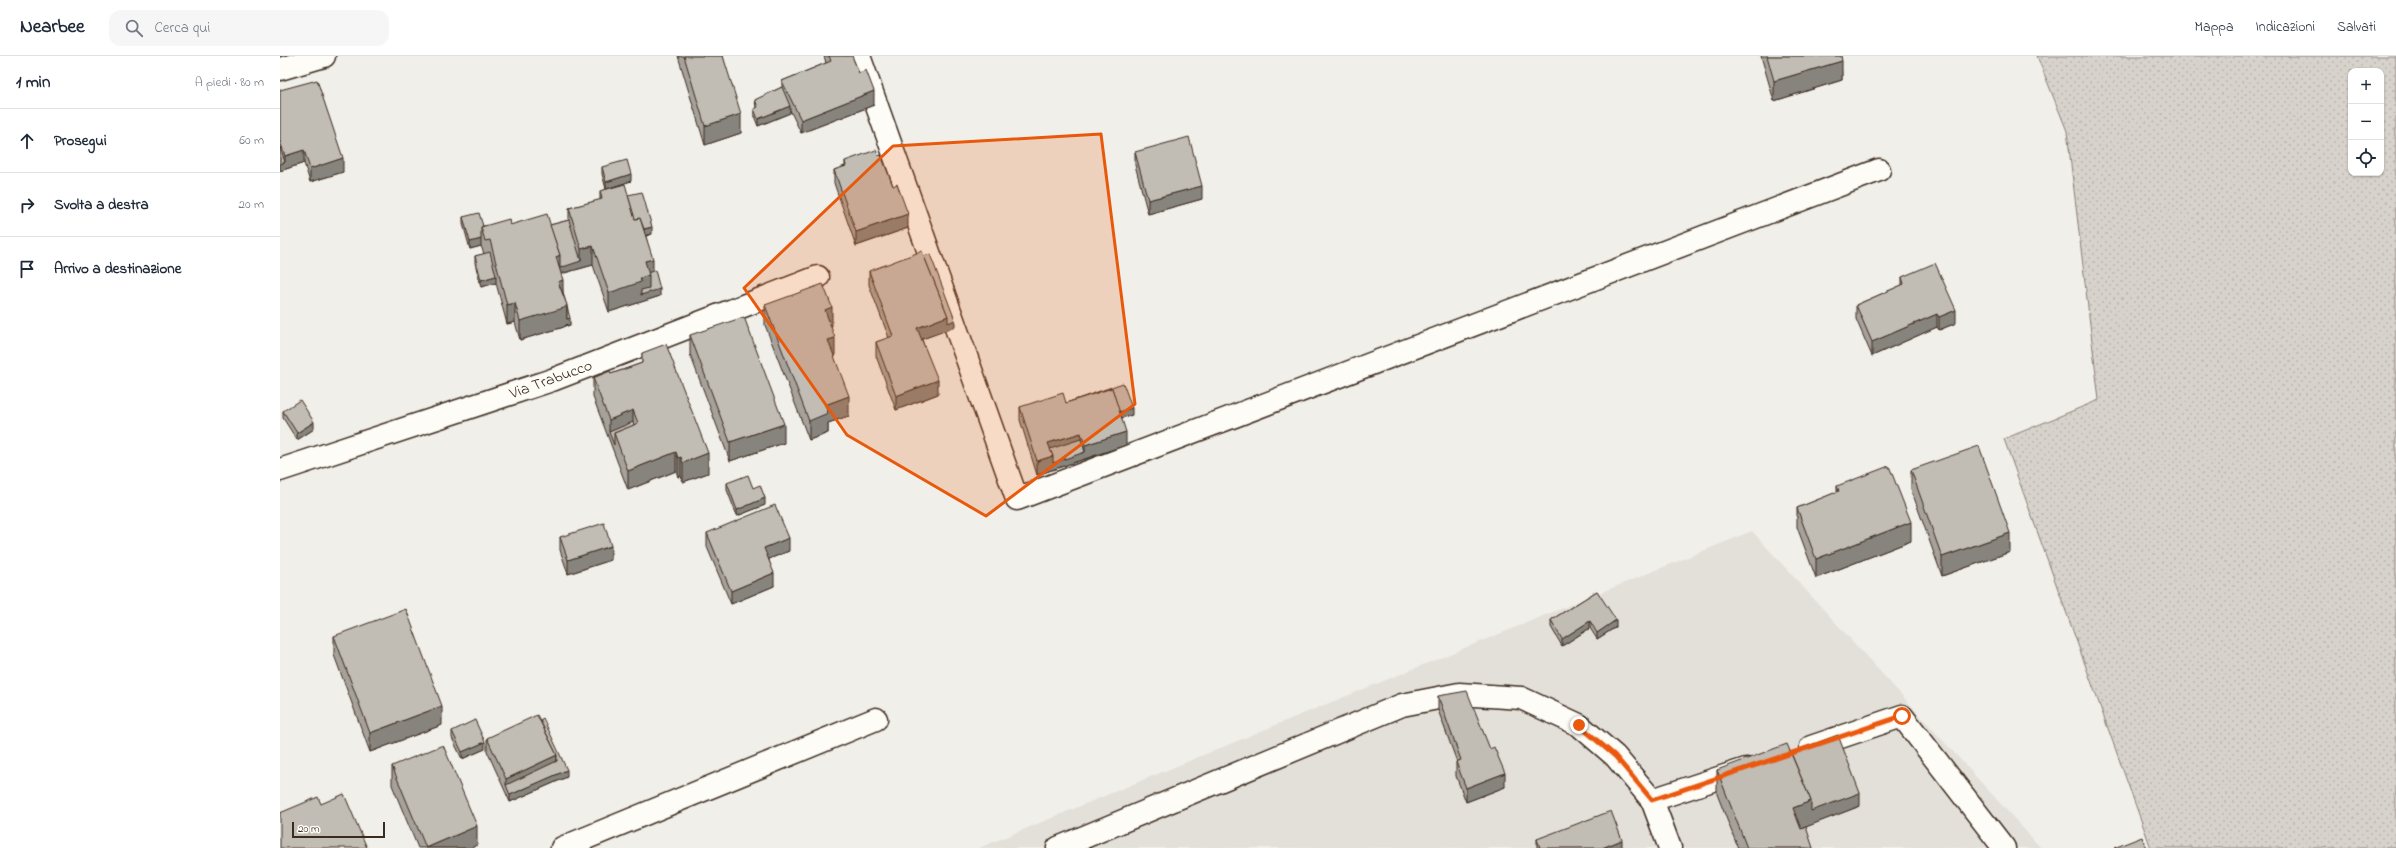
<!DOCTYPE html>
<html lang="it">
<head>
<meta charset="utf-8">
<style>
  :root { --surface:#fff; --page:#f6f6f7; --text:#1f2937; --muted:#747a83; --line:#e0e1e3 }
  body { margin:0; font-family:"Indie Flower",sans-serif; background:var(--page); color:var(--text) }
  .controls { position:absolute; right:12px; top:12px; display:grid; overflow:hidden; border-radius:8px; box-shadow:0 1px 3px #0004 }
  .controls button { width:36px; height:36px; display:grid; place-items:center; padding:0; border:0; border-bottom:1px solid var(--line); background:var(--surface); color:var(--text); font:20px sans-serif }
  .scale { position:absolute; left:12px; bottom:10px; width:93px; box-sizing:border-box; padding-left:4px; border:2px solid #3b2a1e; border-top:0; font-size:11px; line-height:14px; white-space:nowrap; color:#3b2a1e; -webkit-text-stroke:3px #fdfcf7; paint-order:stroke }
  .stop { position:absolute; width:12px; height:12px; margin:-9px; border:3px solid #ea580c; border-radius:50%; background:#fff }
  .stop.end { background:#ea580c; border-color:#fff; box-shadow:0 1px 4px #0008 }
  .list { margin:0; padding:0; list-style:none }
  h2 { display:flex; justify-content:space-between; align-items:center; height:52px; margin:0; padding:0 16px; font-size:17px }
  h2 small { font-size:13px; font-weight:400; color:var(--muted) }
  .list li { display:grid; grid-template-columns:26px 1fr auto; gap:12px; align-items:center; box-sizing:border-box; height:64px; padding:0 16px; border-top:1px solid var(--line) }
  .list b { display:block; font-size:15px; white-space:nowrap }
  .list em { font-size:13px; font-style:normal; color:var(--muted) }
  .icon { flex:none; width:22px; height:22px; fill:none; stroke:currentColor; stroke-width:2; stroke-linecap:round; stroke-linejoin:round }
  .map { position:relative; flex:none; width:2116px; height:792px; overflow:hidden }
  header { display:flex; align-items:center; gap:24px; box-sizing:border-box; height:56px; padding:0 20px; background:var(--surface); border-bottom:1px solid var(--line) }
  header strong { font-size:19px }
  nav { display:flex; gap:22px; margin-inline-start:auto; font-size:14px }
  .search { width:280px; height:36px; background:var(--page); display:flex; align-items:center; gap:10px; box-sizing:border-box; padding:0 14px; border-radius:12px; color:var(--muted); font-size:15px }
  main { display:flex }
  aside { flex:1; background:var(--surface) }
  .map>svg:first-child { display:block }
</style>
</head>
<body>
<header>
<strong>Nearbee</strong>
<div class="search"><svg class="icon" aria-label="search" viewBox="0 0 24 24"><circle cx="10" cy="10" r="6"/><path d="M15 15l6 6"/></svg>Cerca qui</div>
<nav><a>Mappa</a><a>Indicazioni</a><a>Salvati</a></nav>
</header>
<main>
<aside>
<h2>1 min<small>A piedi · 80 m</small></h2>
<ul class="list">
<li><svg class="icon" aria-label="ahead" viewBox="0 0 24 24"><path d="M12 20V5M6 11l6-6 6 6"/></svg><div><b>Prosegui</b></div><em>60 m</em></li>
<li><svg class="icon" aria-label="right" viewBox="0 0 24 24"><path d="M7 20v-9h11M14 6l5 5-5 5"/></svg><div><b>Svolta a destra</b></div><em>20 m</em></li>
<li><svg class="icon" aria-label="arrive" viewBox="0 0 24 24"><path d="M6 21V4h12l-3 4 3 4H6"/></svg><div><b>Arrivo a destinazione</b></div></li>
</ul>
</aside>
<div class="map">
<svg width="2116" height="792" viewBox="0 0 2116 792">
  <defs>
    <pattern id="green-dots" width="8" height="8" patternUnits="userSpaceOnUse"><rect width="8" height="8" fill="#d7d2cc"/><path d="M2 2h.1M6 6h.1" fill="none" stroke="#b9b4af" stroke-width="1.8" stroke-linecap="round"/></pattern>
  </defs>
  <rect width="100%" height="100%" fill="#f1efea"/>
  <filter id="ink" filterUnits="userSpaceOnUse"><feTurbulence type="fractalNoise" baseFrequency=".025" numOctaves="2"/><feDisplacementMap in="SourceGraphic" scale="8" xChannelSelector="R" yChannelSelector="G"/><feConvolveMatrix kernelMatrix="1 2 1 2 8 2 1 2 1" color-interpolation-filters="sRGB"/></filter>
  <g filter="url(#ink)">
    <polygon fill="#e3e0da" points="1472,475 1761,792 699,792 1015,661"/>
    <path fill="url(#green-dots)" stroke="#897e75" fill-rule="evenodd" d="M 1757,0 L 2116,0 L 2116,792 L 1871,792 L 1724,383 L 1819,344 L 1787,75 ZM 2071,15 L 2101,15 L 2101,117 L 2071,117 Z"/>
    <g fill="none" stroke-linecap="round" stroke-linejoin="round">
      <g stroke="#3b2a1e" stroke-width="25">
        <g id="minor">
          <polyline points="579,0 737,443 1599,114"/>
          <polyline points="0,13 44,0"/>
          <polyline points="0,414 272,324 538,221"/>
          <polyline points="1531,691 1622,660 1724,792"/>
          <polyline points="1372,744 1466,713"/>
          <polyline points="282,792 596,663"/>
          <polyline points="778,792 1122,649 1179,638 1241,642 1299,669 1335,700 1372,744 1390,792"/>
        </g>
      </g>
      <use href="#minor" stroke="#fdfcf7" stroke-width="22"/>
    </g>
    <g fill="#a6a29b" stroke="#3b2a1e">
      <polygon points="398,0 443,0 461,77 425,89"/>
      <polygon points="544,0 572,0 579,17 594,49 521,77 510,54 510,57 478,70 474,60 474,53 476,52 475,44 502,31 502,25 546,7"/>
      <polygon points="1481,0 1561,0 1562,24 1494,45"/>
      <polygon points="0,34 63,116 30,126 24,107 0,115"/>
      <polygon points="855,96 922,143 868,158 855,109"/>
      <polygon points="565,105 628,172 576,190 554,127 554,114 565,110"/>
      <polygon points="322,111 351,125 326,133 322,118"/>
      <polygon points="320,135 348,139 372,178 366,180 373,215 380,240 361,246 329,256 313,209 281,218 283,236 287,251 290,269 287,270 286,268 284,271 240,284 235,266 227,268 216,227 201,231 195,207 195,200 204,198 201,190 190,193 183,168 183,161 203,170 230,169 270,169 289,164 289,152 320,144"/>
      <polygon points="589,215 675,271 642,283 658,338 616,354 596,300 596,286 609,282 589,229"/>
      <polygon points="1622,221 1676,267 1659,274 1657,271 1592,300 1576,263 1576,249 1622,229"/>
      <polygon points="485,249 552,270 551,271 555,301 554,301 569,360 548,367 548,377 529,384 485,269"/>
      <polygon points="410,279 504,387 450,405 410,298"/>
      <polygon points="362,297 428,417 403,426 401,420 398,421 396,415 348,434 313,341 313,322 331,318 362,307"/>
      <polygon points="786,347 852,359 841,362 846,389 757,419 740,364 740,351"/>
      <polygon points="3,355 34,373 17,384 3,362"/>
      <polygon points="1631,414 1730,496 1662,520 1631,433"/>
      <polygon points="447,427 485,449 457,460 447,434"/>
      <polygon points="1557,430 1631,485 1536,522 1517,471 1517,452 1557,436"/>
      <polygon points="427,477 509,495 489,503 494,530 451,548 427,491"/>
      <polygon points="280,481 331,504 288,518 280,494"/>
      <polygon points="1317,535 1336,571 1317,583 1310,572 1282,590 1271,571 1271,564"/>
      <polygon points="54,580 162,669 90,696 54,599"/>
      <polygon points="1158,640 1210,693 1225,731 1186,746 1176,720 1176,706 1177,706 1158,654"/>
      <polygon points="172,675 205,693 182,703 172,682"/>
      <polygon points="207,682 287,721 230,746 207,695"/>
      <polygon points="1511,697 1580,750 1522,772 1533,792 1458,792 1437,738 1437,714"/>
      <polygon points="112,710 197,789 191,792 138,792 112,729"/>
      <polygon points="1257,783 1342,792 1257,792"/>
    </g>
    <g fill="#87847e" stroke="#3b2a1e">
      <polygon points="1562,5 1562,24 1494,45 1494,25"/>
      <polygon points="594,35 594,49 521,77 521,64"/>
      <polygon points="510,50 510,57 478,70 478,63"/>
      <polygon points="461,58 461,77 425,89 425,70"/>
      <polygon points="24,94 24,107 0,115 0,108 5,106 5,100"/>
      <polygon points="63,102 63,116 30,126 30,113"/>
      <polygon points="351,118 351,125 326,133 326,126"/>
      <polygon points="922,130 922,143 868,158 868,144"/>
      <polygon points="628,158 628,172 576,190 576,176"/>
      <polygon points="372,171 372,178 355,182 355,176"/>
      <polygon points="201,183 201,190 190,193 190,186"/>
      <polygon points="313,190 313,209 280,218 276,201 280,199 301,205 301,193"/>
      <polygon points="373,203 373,222 380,233 380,240 361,246 329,256 329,237 360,222 365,205"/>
      <polygon points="216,220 216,227 201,231 201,224"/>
      <polygon points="283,224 283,243 278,226"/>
      <polygon points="235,247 235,266 227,268 227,249"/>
      <polygon points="287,249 287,263 290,262 290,269 287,270 287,268 284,271 240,284 240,265"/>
      <polygon points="552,251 552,270 545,273 545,254"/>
      <polygon points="1676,254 1676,267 1659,274 1659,261"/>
      <polygon points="1657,258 1657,271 1592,300 1592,286"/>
      <polygon points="668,260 675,264 675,271 637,285 637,272"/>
      <polygon points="555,282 555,301 548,303 548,284"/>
      <polygon points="658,324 658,338 616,354 616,340"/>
      <polygon points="569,340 569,360 548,367 548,377 529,384 529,365 545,349"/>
      <polygon points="852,352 852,359 837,363 837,356"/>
      <polygon points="353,354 353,373 329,376 329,364"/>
      <polygon points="34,366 34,373 17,384 17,377"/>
      <polygon points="504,368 504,387 450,405 450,386"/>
      <polygon points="846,376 846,389 757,419 757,405 773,400 805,396 805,389"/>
      <polygon points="801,377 801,390 771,400 768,387"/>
      <polygon points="396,396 396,415 348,434 348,415"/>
      <polygon points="428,397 428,417 403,426 403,407"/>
      <polygon points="401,401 401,420 398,421 398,402"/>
      <polygon points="485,442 485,449 457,460 457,454"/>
      <polygon points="1631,466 1631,485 1536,522 1536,503"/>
      <polygon points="1730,477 1730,496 1662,520 1662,501"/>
      <polygon points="509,482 509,495 484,505 484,492"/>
      <polygon points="331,490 331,504 288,518 288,504"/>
      <polygon points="494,517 494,530 451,548 451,535"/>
      <polygon points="1336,564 1336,571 1317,583 1317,577"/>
      <polygon points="1310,565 1310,572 1282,590 1282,583"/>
      <polygon points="162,650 162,669 90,696 90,677"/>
      <polygon points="205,686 205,693 182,703 182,696"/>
      <polygon points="277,699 277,712 226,729 226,723"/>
      <polygon points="287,714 287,721 230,746 230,739"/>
      <polygon points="1225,717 1225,731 1186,746 1186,732"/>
      <polygon points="1580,737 1580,750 1513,776 1513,752 1531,745"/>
      <polygon points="197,770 197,789 191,792 146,792"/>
      <polygon points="1342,784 1342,792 1322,792"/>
    </g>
    <g fill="#c1bcb4" stroke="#3b2a1e">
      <polygon points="404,0 443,0 461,58 425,70"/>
      <polygon points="549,0 572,0 579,17 586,14 594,35 521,64 502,25 551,5"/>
      <polygon points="1487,0 1561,0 1562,5 1494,25"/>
      <polygon points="37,24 63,102 30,113 24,94 5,100 0,85 0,34"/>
      <polygon points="502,31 510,50 478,63 474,53 478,51 475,44"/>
      <polygon points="909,81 922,130 868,144 855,96"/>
      <polygon points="0,91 5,106 0,108"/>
      <polygon points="596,94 598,100 601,99 613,130 617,128 628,158 576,176 554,114 566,110 565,105"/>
      <polygon points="347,104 351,118 326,126 322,111"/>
      <polygon points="345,128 355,163 360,162 373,203 365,205 369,219 360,222 361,226 329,237 313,190 301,193 289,152 322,143 320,135"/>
      <polygon points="362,136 372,171 364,173 360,162 355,163 348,139"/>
      <polygon points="199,157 203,170 201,171 201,183 190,186 183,161"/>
      <polygon points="267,158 280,199 276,201 283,224 278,226 287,249 284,252 240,265 235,247 227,249 210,184 205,185 201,171 229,163 230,169"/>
      <polygon points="289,164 301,205 280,212 280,199 270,169"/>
      <polygon points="642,195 668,260 637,272 658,324 616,340 596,286 613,280 589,215"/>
      <polygon points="210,196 216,220 201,224 195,200"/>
      <polygon points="650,198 675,264 668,267 668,260 644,200"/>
      <polygon points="1655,207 1676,254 1659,261 1657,258 1592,286 1576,249 1624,228 1622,221"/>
      <polygon points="375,214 380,233 361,239 361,234 369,232 369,219 368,217"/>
      <polygon points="543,228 552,251 545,254 555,282 548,284 569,340 545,349 548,357 529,365 485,249"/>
      <polygon points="287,251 290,262 287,263"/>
      <polygon points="464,261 504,368 450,386 410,279"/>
      <polygon points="386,288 428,397 403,407 401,401 398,402 396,396 348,415 334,377 358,367 353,354 329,364 313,322 330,315 331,318 362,307 362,297"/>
      <polygon points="843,327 852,352 839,356 832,332 786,347"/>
      <polygon points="832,332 846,376 805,389 801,377 768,387 773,400 757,405 740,351 783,337 786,347"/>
      <polygon points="20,344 34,366 17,377 3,355"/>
      <polygon points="353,366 354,369 334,377 334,389 329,376"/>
      <polygon points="801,383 805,396 773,407 773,400 770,393"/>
      <polygon points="1699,390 1730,477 1662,501 1631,414"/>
      <polygon points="1609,410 1631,466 1536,503 1517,452 1559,435 1557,430"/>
      <polygon points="468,419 473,432 480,429 485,442 457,454 447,427"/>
      <polygon points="495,449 509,482 484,492 494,517 451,535 427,477"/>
      <polygon points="324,467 331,490 288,504 280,481"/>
      <polygon points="1317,535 1336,564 1317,577 1310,565 1282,583 1271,564"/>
      <polygon points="126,553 162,650 90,677 54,580"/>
      <polygon points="1187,635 1210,693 1214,691 1225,717 1186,732 1176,706 1181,704 1158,640"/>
      <polygon points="257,659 277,699 226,723 207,682"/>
      <polygon points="263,662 287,714 230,739 226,729 277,705 277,699 260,664"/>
      <polygon points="195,664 205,686 182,696 172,675"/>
      <polygon points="1558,679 1580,737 1531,755 1531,745 1511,697"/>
      <polygon points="1507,688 1531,745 1513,752 1521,773 1526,771 1533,792 1467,792 1437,714"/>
      <polygon points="163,689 197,770 146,792 112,710"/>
      <polygon points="64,738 87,792 0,792 0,757 38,741 41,748"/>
      <polygon points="1331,755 1342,784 1322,792 1260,792 1257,783"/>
      <polygon points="1862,781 1866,792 1834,792"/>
    </g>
  </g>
  <g fill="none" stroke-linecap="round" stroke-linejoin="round" filter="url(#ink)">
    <polyline stroke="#ea580c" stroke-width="5" points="1299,669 1335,700 1372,744 1622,660"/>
  </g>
  <path fill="#e8590c" fill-opacity="0.2" stroke="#e8590c" stroke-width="3" stroke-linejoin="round" d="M 821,78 L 855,348 L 706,460 L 567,379 L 464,232 L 613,90 Z"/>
  <g text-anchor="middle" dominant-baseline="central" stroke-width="3.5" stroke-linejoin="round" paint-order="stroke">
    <g font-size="16" fill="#3b2a1e" stroke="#fdfcf7">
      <text transform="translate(271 324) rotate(-20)">Via Trabucco</text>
    </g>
  </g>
</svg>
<div class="controls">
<button>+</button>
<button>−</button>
<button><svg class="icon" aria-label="locate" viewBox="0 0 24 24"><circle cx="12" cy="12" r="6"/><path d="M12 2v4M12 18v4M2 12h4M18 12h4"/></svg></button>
</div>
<div class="scale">20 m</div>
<div class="stop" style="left:1622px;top:660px"></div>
<div class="stop end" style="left:1299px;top:669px"></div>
</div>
</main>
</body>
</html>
